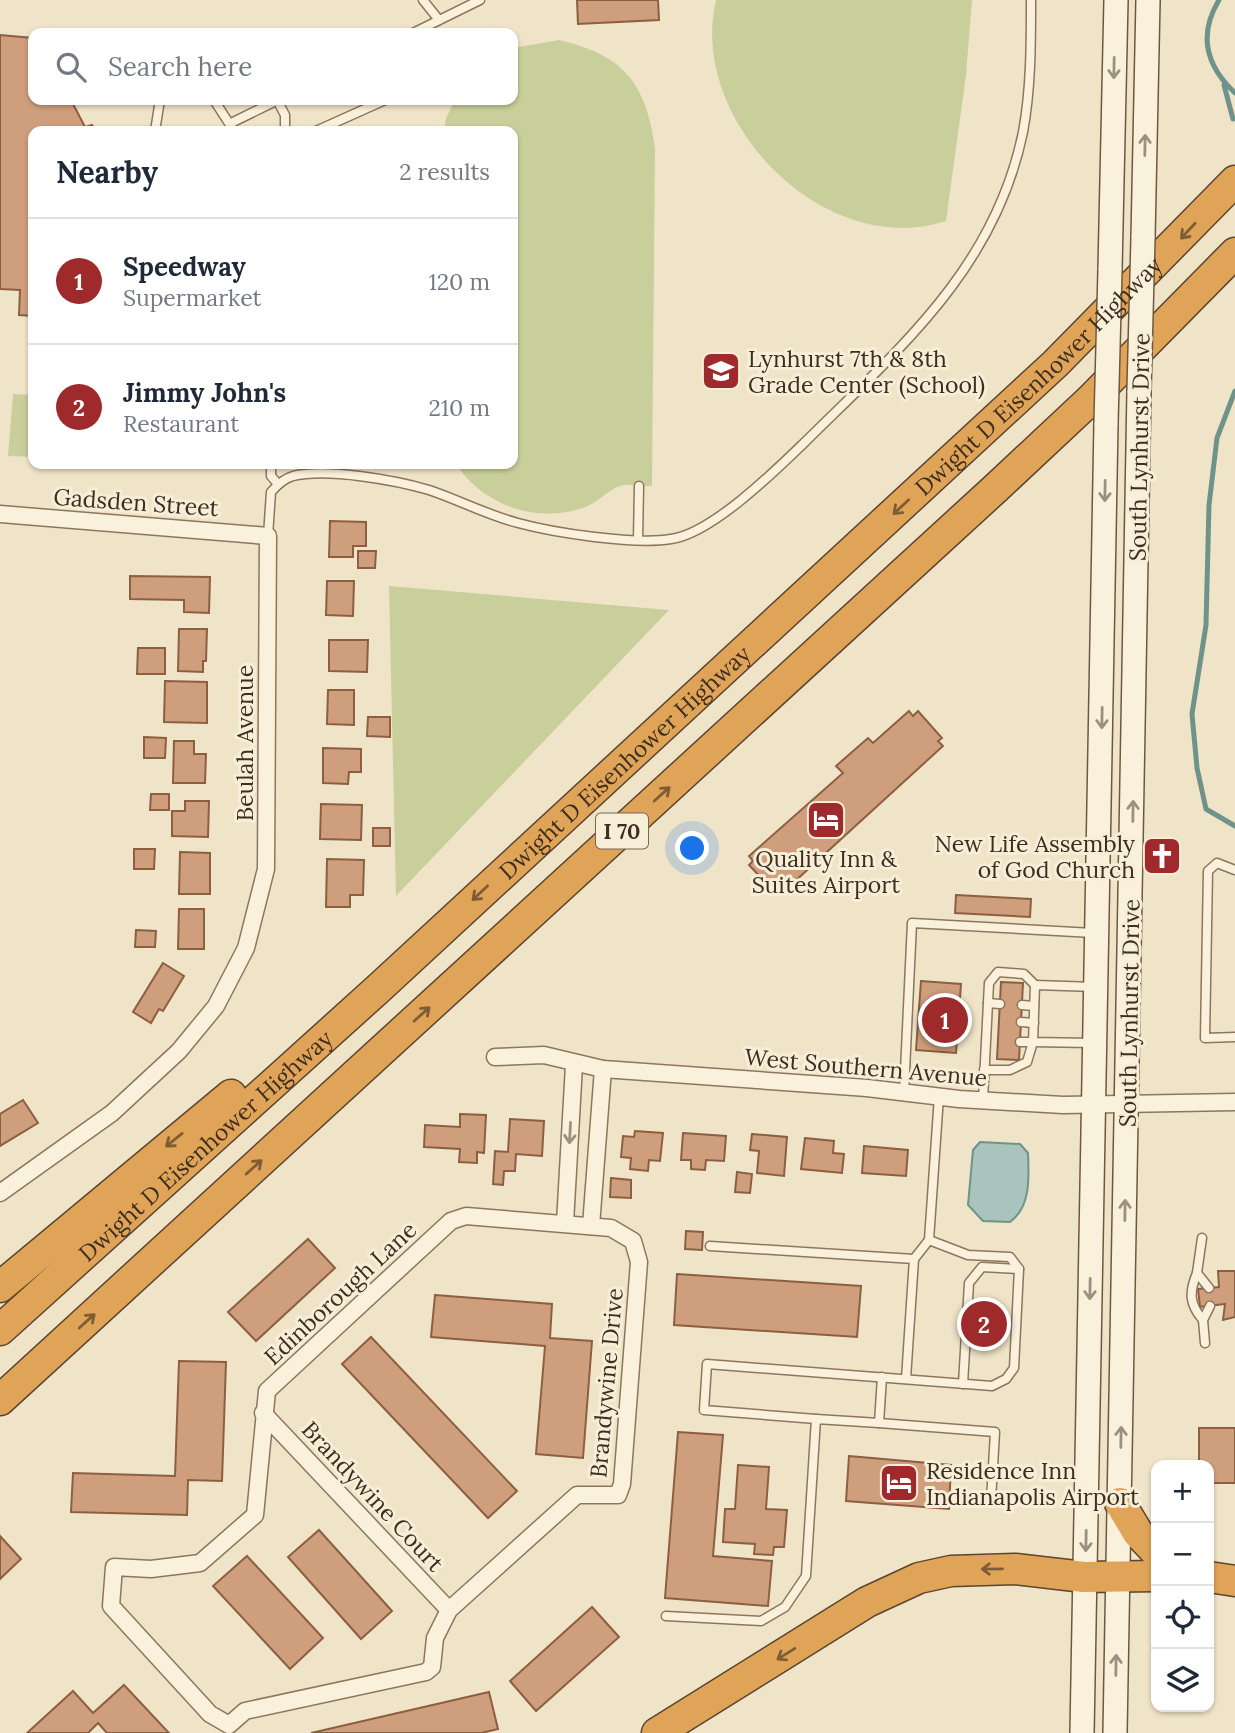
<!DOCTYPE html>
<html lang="en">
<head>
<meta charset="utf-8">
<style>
  :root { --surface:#fff; --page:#f2f2f3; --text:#1f2937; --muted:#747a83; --line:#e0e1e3; --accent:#9e2a2b }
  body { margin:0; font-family:Lora,serif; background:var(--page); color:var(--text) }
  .controls { position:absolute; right:21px; bottom:21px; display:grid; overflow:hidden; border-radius:14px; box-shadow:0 2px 5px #0004 }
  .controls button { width:63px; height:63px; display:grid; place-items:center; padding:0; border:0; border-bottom:2px solid var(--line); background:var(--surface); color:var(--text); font:35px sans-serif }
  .you { position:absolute; left:693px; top:849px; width:24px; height:24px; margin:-18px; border:5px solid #fff; border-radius:50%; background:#1a73e8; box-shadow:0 0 0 10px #1a73e833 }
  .badge { display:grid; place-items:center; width:46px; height:46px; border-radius:50%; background:var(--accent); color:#fff; font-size:23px; font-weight:700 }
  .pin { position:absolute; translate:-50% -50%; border:4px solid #fff; box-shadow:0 2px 7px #0006 }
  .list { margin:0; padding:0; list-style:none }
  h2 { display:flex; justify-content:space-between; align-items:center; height:91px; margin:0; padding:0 28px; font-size:30px }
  h2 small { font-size:23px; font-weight:400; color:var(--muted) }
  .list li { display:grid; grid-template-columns:46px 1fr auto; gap:21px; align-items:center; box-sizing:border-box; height:126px; padding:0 28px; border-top:2px solid var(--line) }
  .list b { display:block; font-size:26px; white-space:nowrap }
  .list p { margin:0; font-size:23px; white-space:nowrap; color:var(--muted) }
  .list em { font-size:23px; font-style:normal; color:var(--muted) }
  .icon { flex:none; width:38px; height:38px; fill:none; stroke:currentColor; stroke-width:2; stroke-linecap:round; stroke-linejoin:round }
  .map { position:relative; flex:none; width:1235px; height:1733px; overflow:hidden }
  .search { position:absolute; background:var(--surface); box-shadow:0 2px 5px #0004; left:28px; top:28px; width:490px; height:77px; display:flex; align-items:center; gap:18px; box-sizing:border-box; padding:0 24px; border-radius:14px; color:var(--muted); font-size:26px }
  .panel { position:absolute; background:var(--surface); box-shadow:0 2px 5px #0004; left:28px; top:126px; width:490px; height:343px; border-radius:14px }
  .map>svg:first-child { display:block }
</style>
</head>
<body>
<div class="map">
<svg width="1235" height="1733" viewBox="0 0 1235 1733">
  <rect width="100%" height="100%" fill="#f0e4c8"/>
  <g fill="#c9cf9b">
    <path d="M 716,0 L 972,0 L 966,75 L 946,221 C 825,261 687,121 716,0 Z"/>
    <path d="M 559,40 C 623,55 646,82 655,148 L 652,486 C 643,486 629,483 620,486 C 610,489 599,501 588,506 C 540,525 484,507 456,464 L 513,464 L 513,131 L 444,131 L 446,118 L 455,100 L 513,100 L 513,48 Z"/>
    <polygon points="13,394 33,395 33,457 8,456"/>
    <polygon points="389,586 669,610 396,896"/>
  </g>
  <path fill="#a9c4bc" stroke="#6f938a" stroke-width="2" d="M 980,1142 L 1020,1144 L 1028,1153 C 1029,1177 1031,1207 1010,1222 L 983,1221 L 968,1205 L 973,1150 Z"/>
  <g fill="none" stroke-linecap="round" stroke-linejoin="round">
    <g stroke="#6f938a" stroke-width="5">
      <path d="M 1219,0 C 1198,35 1206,66 1235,93"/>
      <polyline points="1224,85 1233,119"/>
      <polyline points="1235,391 1217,438 1209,505 1206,625 1192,714 1197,768 1206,809 1235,826"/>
    </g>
  </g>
  <g fill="#cf9f7d" stroke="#8d5f41" stroke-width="2">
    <polygon points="577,0 658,0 659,20 578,24"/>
    <polygon points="0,35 33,38 33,100 71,100 85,127 92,125 95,131 33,131 33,316 19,315 20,290 0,289"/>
    <polygon points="330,521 366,522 366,546 353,546 353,557 329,557"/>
    <polygon points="358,551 376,551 375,568 358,568"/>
    <polygon points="130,576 210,577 209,613 184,612 184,600 130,599"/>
    <polygon points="327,581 354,581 353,616 326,615"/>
    <polygon points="179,629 207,629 206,661 203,661 203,672 178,671"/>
    <polygon points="329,640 368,640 367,672 329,671"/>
    <polygon points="138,648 165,648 165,674 137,674"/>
    <polygon points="165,681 207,682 207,723 164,722"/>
    <polygon points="328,690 354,690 354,725 327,724"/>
    <polygon points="909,711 913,716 918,711 942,738 938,741 943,746 782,893 769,879 765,882 749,865 753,861 749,856 843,773 836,766 868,738 873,743"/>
    <polygon points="368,717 390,717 390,737 367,736"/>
    <polygon points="144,737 166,738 165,758 144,758"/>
    <polygon points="174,741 194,741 194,754 206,754 205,783 173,783"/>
    <polygon points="323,748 361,749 361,772 349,772 348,784 323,783"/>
    <polygon points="151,794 169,794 169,810 150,810"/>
    <polygon points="185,801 209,801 208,837 172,836 172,811 185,811"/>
    <polygon points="321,804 362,805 361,840 320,839"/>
    <rect x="373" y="828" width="17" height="18"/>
    <polygon points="134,849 155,849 154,869 134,869"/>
    <polygon points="180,852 210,853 210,894 179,894"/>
    <polygon points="327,859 364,860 363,895 350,895 350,907 326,907"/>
    <polygon points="956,895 1031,899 1030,917 955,913"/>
    <polygon points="179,909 204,909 204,949 178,949"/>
    <polygon points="136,930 156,931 155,947 135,947"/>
    <polygon points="163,963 184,976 163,1011 159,1009 151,1023 133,1012"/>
    <polygon points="921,981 961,984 956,1053 916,1050"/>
    <polygon points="1001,982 1023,983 1019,1060 997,1059"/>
    <polygon points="23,1100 38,1123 0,1146 0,1114"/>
    <polygon points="460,1114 486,1115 484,1153 477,1152 477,1163 459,1162 460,1149 424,1147 425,1125 460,1127"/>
    <polygon points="510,1119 544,1121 542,1156 516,1154 515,1171 504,1171 503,1185 493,1184 495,1151 508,1152"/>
    <polygon points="635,1131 663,1133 660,1161 649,1160 648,1171 630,1169 631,1158 621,1157 623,1136 634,1137"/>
    <polygon points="683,1133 726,1136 724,1161 706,1160 705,1170 691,1169 691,1160 681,1160"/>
    <polygon points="752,1134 787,1137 784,1176 757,1173 759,1151 750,1150"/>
    <polygon points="805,1138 834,1141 833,1153 844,1154 842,1173 801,1169"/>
    <polygon points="864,1146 908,1150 906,1176 862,1173"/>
    <polygon points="737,1172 752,1174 750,1193 735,1192"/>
    <polygon points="611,1178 631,1180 631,1198 610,1197"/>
    <polygon points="686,1231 703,1232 702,1250 685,1249"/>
    <polygon points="308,1239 335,1268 256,1341 228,1312"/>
    <polygon points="1218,1271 1235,1271 1235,1317 1223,1320 1225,1304 1200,1307 1198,1289 1219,1287"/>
    <polygon points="677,1274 861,1286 857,1337 674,1325"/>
    <polygon points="435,1295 552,1304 550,1338 592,1341 583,1458 536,1454 545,1346 431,1337"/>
    <polygon points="371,1337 517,1491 488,1518 342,1364"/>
    <polygon points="179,1361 226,1362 222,1481 188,1480 187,1515 71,1512 73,1473 175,1476"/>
    <polygon points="1199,1428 1235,1428 1235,1483 1209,1483 1209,1465 1199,1465"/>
    <polygon points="678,1432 723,1435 713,1556 772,1561 768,1606 665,1598"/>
    <polygon points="849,1456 951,1465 949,1509 846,1501"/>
    <polygon points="738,1465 769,1467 766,1509 787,1510 784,1547 774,1547 773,1555 754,1554 755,1544 723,1542 725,1509 735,1509"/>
    <polygon points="319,1530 392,1611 361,1639 288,1557"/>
    <polygon points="0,1536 21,1559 0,1579"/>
    <polygon points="247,1556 323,1638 290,1669 213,1586"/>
    <polygon points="592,1607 619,1637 536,1711 510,1681"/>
    <polygon points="124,1685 169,1733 107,1733 98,1723 88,1733 27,1733 73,1691 93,1713"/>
    <polygon points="489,1692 498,1729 481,1733 311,1733"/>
  </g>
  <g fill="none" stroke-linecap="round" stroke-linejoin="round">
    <g stroke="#8d765c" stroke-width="11">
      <g id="lane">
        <polyline points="423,0 439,20"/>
        <polyline points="413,33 480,0"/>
        <polyline points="214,100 234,131"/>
        <polyline points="277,100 285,115 285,131"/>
        <polyline points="231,123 278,100"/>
        <polyline points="155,131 160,100"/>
        <polyline points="316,131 385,100"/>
        <polyline points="271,464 271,476 278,484"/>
        <path d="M 268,536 L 271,492 C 277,485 283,479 293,476 C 327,468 395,480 429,490 C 459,500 487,515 518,523 C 555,533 634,545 671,539 C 711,534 775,471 804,443 C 898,350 995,269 1023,132 C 1031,89 1031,44 1031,0"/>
        <polyline points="638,540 639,486"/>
        <polyline points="1235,870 1217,863 1208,871 1205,1038 1235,1037"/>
        <polyline points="988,1003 1000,1004"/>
        <polyline points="1022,1005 1034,1006"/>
        <polyline points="1021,1022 1034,1023"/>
        <polyline points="1092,1043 1033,1042 1035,985 1095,987"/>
        <polyline points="984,1070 1010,1070 1027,1062 1033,1042 1020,1042"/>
        <polyline points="904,1092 912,923 1093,933"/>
        <polyline points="983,1100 989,983 998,972 1024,974 1035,985"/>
        <polyline points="1202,1238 1197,1273 1209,1288"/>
        <polyline points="710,1246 914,1259"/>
        <path d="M 1197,1273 C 1189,1292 1189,1304 1203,1320"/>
        <polyline points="1205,1343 1203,1320 1210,1306"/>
        <polyline points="906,1379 914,1259 929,1240 939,1096"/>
        <polyline points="963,1384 969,1283 982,1267 1019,1269"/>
        <polyline points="816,1419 704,1410 707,1364 992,1386 1006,1379 1014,1368 1019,1269 1010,1257 968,1255 929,1240"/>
        <polyline points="879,1423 995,1432 991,1501"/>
        <polyline points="666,1616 761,1621 785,1607 806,1576 816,1419 879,1423 882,1377"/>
      </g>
    </g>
    <g stroke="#8d765c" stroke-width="19">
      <g id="street">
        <polyline points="0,514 268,536 266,869 246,948 216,1006 179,1051 112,1113 0,1193"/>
        <polyline points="495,1057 544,1055 603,1069 867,1088 959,1099 1063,1105 1235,1102"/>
        <polygon points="466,1216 611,1228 633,1241 639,1262 622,1484 618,1495 577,1495 449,1610 435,1638 432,1667 426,1672 245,1711 229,1725 210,1714 111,1606 114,1567 151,1569 200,1563 255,1515 267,1391 451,1221"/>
        <polyline points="565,1223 574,1065"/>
        <polyline points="591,1226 603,1069"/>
        <polyline points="263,1413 449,1610"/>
      </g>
    </g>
    <g stroke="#6f573f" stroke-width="26">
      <g id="secondary">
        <polyline points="1143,238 1148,0"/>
        <polyline points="1110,270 1116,0"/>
        <polyline points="1082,1733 1106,423"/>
        <polyline points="1115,1733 1139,391"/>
      </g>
    </g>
    <g stroke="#5b4430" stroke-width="33">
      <g id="highway">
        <polyline points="0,1287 231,1095"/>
        <path id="s1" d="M 0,1330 L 378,989 L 1055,364 L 1235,181"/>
        <polyline points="0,1400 996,488 1090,400 1235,253"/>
        <polyline points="1120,1503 1138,1533 1156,1552"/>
        <polyline points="1209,1577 1235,1581"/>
        <polyline points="657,1733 867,1602 919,1578 951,1571 1015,1569 1084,1577 1156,1576"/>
      </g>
    </g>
    <use href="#lane" stroke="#faf1dc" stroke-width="8"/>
    <use href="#street" stroke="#faf1dc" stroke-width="16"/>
    <use href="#secondary" stroke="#faf1dc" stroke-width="23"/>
    <use href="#highway" stroke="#e0a458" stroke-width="30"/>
    <g stroke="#6f573f" stroke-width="26" stroke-linecap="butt">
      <g id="secondary-bridge">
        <polyline points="1139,391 1143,238"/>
        <polyline points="1106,423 1110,270"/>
      </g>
    </g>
    <use href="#secondary-bridge" stroke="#faf1dc" stroke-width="23"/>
  </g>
  <defs><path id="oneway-shaft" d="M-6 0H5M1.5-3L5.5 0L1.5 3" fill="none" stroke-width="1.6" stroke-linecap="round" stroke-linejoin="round" transform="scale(1.75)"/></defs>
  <g stroke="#9c907e">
    <use href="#oneway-shaft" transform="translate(1114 68) rotate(91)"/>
    <use href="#oneway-shaft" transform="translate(1145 145) rotate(-89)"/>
    <use href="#oneway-shaft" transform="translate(1105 491) rotate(91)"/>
    <use href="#oneway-shaft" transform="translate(1102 718) rotate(91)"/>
    <use href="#oneway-shaft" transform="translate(1133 811) rotate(-89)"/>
    <use href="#oneway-shaft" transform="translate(570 1133) rotate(93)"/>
    <use href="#oneway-shaft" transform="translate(1125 1210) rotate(-89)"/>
    <use href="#oneway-shaft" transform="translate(1090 1289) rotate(91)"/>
    <use href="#oneway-shaft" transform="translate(1121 1437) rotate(-89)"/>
    <use href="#oneway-shaft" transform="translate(1086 1541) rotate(91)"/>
    <use href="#oneway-shaft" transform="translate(1116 1665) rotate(-89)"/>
  </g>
  <g stroke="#7e5d36">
    <use href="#oneway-shaft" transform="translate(1188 231) rotate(133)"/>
    <use href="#oneway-shaft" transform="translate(901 507) rotate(137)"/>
    <use href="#oneway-shaft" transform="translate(662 794) rotate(-42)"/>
    <use href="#oneway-shaft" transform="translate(480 893) rotate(137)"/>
    <use href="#oneway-shaft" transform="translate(422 1014) rotate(-42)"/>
    <use href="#oneway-shaft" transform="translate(174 1140) rotate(141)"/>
    <use href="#oneway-shaft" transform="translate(254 1167) rotate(-42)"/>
    <use href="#oneway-shaft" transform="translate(87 1321) rotate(-42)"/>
    <use href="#oneway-shaft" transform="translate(992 1569) rotate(179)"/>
    <use href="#oneway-shaft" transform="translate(786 1654) rotate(148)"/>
  </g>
  <defs>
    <g id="school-square" transform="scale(2.0125)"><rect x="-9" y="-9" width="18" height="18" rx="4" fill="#9e2a2b" stroke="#f7eed8"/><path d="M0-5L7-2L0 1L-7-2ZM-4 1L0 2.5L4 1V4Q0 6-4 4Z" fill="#fff"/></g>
    <g id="hotel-square" transform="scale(2.0125)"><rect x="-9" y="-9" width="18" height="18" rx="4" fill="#9e2a2b" stroke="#f7eed8"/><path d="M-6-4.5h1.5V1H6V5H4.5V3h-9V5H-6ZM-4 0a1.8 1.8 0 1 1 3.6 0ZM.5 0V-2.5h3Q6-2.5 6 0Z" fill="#fff"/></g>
    <g id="church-square" transform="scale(2.0125)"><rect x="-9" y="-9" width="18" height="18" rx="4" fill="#9e2a2b" stroke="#f7eed8"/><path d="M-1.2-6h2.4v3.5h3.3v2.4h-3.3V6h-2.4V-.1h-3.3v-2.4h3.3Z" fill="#fff"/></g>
  </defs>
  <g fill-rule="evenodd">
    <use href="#school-square" x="721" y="371"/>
    <use href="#hotel-square" x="826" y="820"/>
    <use href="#church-square" x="1162" y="856"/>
    <use href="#hotel-square" x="899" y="1483"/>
  </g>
  <g text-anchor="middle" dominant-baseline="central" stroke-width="6" stroke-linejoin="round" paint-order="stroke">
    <rect fill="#f7eed8" stroke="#756857" stroke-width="2" x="596" y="813.5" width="52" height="35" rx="5"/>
    <g font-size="21" font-weight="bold" fill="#3d2e20">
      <text x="622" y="831">I 70</text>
    </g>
    <g font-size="23" fill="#3d2e20" stroke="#f7eed8" text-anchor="start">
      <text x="748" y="358">Lynhurst 7th &amp; 8th<tspan x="748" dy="26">Grade Center (School)</tspan></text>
      <text x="1135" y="843" text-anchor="end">New Life Assembly<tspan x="1135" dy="26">of God Church</tspan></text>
      <text x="826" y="858" text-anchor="middle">Quality Inn &amp;<tspan x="826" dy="26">Suites Airport</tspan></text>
      <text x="926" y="1470">Residence Inn<tspan x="926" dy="26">Indianapolis Airport</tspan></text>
    </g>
    <g font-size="23" fill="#3d2e20" stroke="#f7eed8">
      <text stroke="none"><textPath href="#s1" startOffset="1410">Dwight D Eisenhower Highway</textPath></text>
      <text transform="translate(1139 447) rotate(-89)">South Lynhurst Drive</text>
      <text transform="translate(136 502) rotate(4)">Gadsden Street</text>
      <text transform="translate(244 743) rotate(-90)">Beulah Avenue</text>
      <text stroke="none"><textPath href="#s1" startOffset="844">Dwight D Eisenhower Highway</textPath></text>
      <text transform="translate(1129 1013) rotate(-89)">South Lynhurst Drive</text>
      <text transform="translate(866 1067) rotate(5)">West Southern Avenue</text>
      <text stroke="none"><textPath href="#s1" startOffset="276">Dwight D Eisenhower Highway</textPath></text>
      <text transform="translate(340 1293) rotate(-43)">Edinborough Lane</text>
      <text transform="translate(606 1383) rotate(-85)">Brandywine Drive</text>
      <text transform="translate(373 1496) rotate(47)">Brandywine Court</text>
    </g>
  </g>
</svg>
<div class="controls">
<button>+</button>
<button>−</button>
<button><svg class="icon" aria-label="locate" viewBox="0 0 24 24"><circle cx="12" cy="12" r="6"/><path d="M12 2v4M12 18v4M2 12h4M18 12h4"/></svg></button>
<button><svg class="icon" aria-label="layers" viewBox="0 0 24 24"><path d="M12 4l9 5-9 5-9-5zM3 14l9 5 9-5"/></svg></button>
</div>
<div class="you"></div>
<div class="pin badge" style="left:945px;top:1020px">1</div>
<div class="pin badge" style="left:984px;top:1324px">2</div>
<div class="search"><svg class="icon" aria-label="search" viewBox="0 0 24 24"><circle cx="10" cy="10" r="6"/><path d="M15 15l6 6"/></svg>Search here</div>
<section class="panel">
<h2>Nearby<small>2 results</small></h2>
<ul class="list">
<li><span class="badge">1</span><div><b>Speedway</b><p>Supermarket</p></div><em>120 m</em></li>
<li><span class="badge">2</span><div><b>Jimmy John's</b><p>Restaurant</p></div><em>210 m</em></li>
</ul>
</section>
</div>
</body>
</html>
